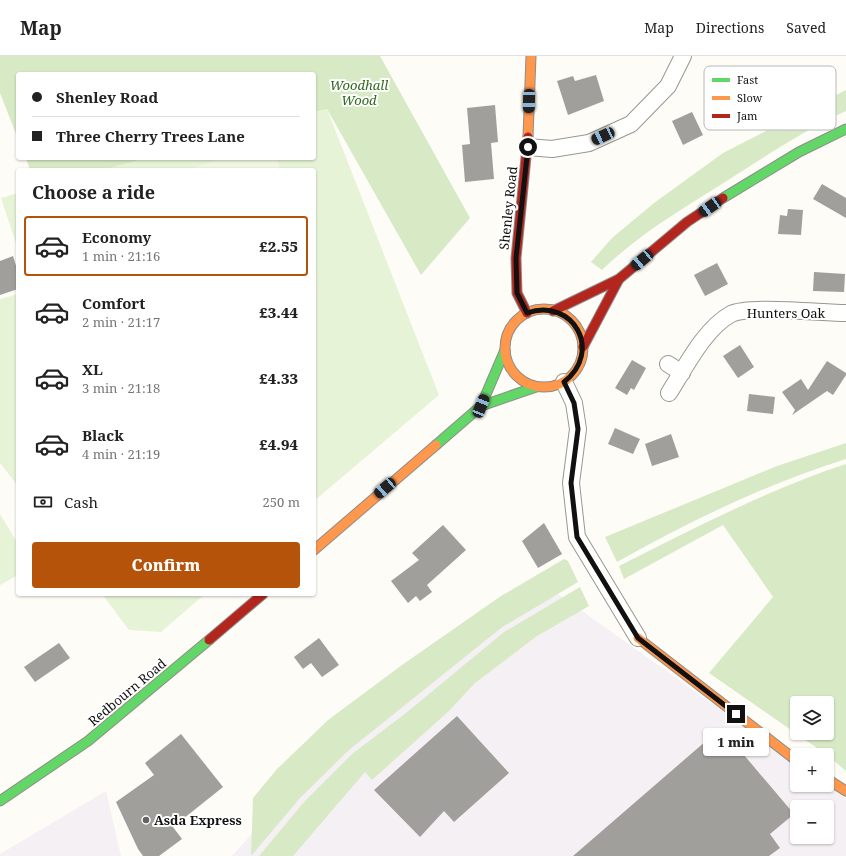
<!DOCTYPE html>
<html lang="en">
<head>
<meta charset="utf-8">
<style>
	body { margin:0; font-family:"Noto Serif",serif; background:#f6f6f6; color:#222; height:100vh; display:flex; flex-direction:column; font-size:15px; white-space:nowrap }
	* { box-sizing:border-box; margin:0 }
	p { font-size:13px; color:#767676 }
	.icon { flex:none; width:22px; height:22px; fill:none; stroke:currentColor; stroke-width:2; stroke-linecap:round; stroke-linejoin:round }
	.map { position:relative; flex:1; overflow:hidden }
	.side { position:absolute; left:16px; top:112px; width:300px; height:428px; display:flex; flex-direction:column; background:#fff; border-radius:4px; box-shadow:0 1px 3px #0004 }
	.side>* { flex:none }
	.hud { position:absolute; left:16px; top:16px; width:300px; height:88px; border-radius:4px; box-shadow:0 1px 3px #0004; display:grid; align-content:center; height:88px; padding:0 16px; background:#fff }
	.controls { position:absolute; left:790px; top:640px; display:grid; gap:8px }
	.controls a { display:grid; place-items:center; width:44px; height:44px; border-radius:4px; background:#fff; box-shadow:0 1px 3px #0004; font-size:20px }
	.end { position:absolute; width:18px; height:18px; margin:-9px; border:5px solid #111; background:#fff; box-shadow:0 0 0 2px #fff }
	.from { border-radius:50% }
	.bubble { position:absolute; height:28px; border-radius:4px; background:#fff; box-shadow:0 1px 3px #0004; font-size:13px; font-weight:800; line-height:28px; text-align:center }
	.car { position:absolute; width:12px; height:24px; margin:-12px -6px; border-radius:5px; box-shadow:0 0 3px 1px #0007; background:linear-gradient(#222 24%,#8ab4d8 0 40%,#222 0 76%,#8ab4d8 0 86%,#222 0) }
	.hud b { display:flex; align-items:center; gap:14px; height:38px; font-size:15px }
	.hud b+b { border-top:1px solid #e0e0e0 }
	.hud i { width:10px; height:10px; background:#222 }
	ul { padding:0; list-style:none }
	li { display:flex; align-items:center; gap:12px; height:60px; margin:0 8px 6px; padding:0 8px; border:2px solid transparent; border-radius:4px }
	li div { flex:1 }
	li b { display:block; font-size:15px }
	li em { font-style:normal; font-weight:800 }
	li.current { border-color:#b45309 }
	li>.icon { width:36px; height:36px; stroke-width:1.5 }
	h2 { padding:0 16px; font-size:18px; line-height:48px }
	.pay { display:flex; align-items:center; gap:10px; height:44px; padding:0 16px; font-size:15px }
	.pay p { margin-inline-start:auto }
	.cta { display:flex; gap:8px; margin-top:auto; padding:8px 16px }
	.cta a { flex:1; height:46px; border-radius:4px; background:#b45309; color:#fff; font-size:16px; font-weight:800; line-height:46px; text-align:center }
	header { display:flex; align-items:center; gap:24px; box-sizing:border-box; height:56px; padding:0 20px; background:#fff; border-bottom:1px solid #e0e0e0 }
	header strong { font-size:19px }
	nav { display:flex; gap:22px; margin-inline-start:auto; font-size:14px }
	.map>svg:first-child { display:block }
	.industrial { fill:#f5f0f3; fill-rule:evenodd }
	.green { fill:#e7f3d7 }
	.forest { fill:#d8eac5; fill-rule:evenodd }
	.pitch { fill:#f0f6e1 }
	.building { fill:#a19f9c }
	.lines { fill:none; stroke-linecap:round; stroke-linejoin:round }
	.street-casing { stroke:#979795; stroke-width:18 }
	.fast-casing { stroke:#8e8d8b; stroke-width:11 }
	.slow-casing { stroke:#8e8d8b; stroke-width:11 }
	.jam-casing { stroke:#8e8d8b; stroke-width:11 }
	.street { stroke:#fffffe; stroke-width:16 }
	.fast { stroke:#63d668; stroke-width:9 }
	.slow { stroke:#ff974d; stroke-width:9 }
	.jam { stroke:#b3261e; stroke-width:9 }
	.route { stroke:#111; stroke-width:5 }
	.poi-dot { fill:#646362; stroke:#fff; stroke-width:1.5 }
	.labels { text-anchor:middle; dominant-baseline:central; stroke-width:4; stroke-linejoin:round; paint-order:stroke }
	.park-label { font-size:13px; font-style:italic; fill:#2f6b1f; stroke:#fff }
	.street-label { font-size:13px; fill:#111; stroke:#fff }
	.poi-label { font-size:13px; font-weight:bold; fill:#111; stroke:#fff; text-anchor:start }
	.key { fill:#fff; stroke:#b8b8b8; stroke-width:1 }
	.key-label { font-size:11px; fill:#111 }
</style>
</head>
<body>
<header>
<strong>Map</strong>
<nav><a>Map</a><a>Directions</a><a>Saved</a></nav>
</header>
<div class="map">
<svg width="846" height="800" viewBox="0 0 846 800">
	<rect width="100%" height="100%" fill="#fdfcf7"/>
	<g class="industrial">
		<path d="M537,523L797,708V729H826L846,743V800H232L272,755ZM797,751H827V781H797Z"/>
		<polygon points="106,735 121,800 0,800 0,798"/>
	</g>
	<g class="green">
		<polygon points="327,53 439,339 314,445 314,114 103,114 146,102 314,102 314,56"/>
		<polygon points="18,137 18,193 1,142"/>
		<polygon points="18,238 18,430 0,407 0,243"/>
		<polygon points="0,458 18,488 18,519 0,529"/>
		<polygon points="102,538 205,538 161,576 129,574"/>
	</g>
	<g class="forest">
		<polygon points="0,0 380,0 470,162 421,219 327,53 314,56 314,18 18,18 18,83 0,37"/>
		<path d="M846,34V55C806,73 763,102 725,126C682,153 638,179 602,214L591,206L612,182L654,147L723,97Z"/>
		<polygon points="26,102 146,102 103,114 30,114"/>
		<path d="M846,387V403C766,428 690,465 617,506L605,481L777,410Z"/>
		<path d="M846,408V715L827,699L709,617L773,541L723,469L624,523L619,510C693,473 767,434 846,408ZM797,647H827V677H797Z"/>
		<polygon points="564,503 568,505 578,526 501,572 349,694 300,742 251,800 253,742 277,713 300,691 328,664 402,609 501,540"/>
		<polygon points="580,531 589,550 537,580 475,627 449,655 372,724 365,716 293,800 259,800 304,746 352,698 406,657 504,576"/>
	</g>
	<polygon class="pitch" points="222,102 276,102 280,114 187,114"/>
	<g class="building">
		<polygon points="596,19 604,45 568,59 557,25 573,20 575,25"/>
		<polygon points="495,49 498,86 491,87 494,123 465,126 462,89 470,88 467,52"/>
		<polygon points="692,56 703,79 683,89 672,65"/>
		<polygon points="822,128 846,142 846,162 813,143"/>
		<polygon points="788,153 803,154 801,179 778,178 780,159 787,160"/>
		<polygon points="13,200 18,216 18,233 0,239 0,205"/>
		<polygon points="717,207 728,228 705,240 694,219"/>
		<polygon points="814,216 845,218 844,236 813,235"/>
		<polygon points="740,289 754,311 738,322 723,300"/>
		<polygon points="632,304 646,312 634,334 631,332 627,339 615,332"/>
		<polygon points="827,305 846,317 846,319 833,339 827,335 792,359 795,354 782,336 801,323 808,334"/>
		<polygon points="749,338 775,341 773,358 747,355"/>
		<polygon points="615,372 640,383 633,398 608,388"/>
		<polygon points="671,378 679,401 652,410 645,388"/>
		<polygon points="544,467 562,498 538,512 522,485"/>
		<polygon points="443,469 466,494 427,529 432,536 420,545 416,540 408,547 391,525 419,504 412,497"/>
		<polygon points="319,582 339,609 322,621 311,607 303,613 294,601"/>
		<polygon points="59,587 70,602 35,626 24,611"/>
		<polygon points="457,660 509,717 454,766 444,755 420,781 374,734"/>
		<polygon points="721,672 794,758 770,778 780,792 769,800 573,800"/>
		<polygon points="181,678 223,731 173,771 182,783 159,800 143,800 138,793 116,746 154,719 145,707"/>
	</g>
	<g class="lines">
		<g class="street-casing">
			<g id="street">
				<polyline points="528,91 552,93 589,87 631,68 668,30 683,0"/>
				<polyline points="668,308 682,317"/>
				<polyline points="564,326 574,347 578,373 571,427 577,481 638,582"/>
				<path d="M669,337C685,312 704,273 731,258C749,249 822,257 846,257"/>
			</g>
		</g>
		<g class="fast-casing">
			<g id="fast">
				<polyline points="723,142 799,96 846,73"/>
				<polyline points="481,350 505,294"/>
				<polyline points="436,389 481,350 536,331"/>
				<polyline points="0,745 88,685 209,584"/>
			</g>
		</g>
		<g class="slow-casing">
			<g id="slow">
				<polyline points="528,81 531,0"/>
				<circle cx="544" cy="292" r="39"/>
				<polyline points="314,494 436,389"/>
				<polyline points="638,582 797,705"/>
				<polyline points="827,723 846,735"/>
			</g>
		</g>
		<g class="jam-casing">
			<g id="jam">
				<polyline points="553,255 619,223 687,166 723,142"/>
				<polyline points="527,257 517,237 516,202 528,81"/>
				<polyline points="583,291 619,223"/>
				<polyline points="209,584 263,538"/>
			</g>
		</g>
		<use href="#street" class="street"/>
		<use href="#fast" class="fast"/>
		<use href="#slow" class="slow"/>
		<use href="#jam" class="jam"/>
	</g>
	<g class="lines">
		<path class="route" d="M528,91L516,202L517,237L527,257C574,241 603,296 564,326L574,347L578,373L571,427L577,481L638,582L736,658"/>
	</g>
	<circle class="poi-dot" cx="146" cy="764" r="4"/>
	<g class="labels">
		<g class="park-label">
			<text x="359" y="29">Woodhall<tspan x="359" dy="15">Wood</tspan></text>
		</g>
		<g class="street-label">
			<text transform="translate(508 152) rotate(-84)">Shenley Road</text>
			<text x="786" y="257">Hunters Oak</text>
			<text transform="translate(127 636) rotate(-40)">Redbourn Road</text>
		</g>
		<g class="poi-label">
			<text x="154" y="764">Asda Express</text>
		</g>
	</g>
	<rect x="704" y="10" width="132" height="64" rx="6" class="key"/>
	<rect x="712" y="22" width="18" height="4" fill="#63d668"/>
	<rect x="712" y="40" width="18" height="4" fill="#ff974d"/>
	<rect x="712" y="58" width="18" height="4" fill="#b3261e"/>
	<g class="key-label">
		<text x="737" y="28">Fast</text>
		<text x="737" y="46">Slow</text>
		<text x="737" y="64">Jam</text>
	</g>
</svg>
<div class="controls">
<a><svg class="icon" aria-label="layers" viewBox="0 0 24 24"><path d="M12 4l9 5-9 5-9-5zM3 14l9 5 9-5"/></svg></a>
<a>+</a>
<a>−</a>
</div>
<i class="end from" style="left:528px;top:91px"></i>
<i class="end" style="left:736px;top:658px"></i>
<div class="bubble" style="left:703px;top:672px;width:66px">1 min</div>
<i class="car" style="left:529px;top:45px;rotate:181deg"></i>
<i class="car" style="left:603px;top:80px;rotate:245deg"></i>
<i class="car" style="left:710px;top:151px;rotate:235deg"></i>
<i class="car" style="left:642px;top:204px;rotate:230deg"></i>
<i class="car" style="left:481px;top:350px;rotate:22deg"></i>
<i class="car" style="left:385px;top:432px;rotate:229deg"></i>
<div class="hud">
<b><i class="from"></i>Shenley Road</b>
<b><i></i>Three Cherry Trees Lane</b>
</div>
<section class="side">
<h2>Choose a ride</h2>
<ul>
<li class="current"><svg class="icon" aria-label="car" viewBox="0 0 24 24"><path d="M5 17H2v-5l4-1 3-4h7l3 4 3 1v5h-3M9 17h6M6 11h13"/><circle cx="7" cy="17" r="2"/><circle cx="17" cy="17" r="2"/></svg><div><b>Economy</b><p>1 min · 21:16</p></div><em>£2.55</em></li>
<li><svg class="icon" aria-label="car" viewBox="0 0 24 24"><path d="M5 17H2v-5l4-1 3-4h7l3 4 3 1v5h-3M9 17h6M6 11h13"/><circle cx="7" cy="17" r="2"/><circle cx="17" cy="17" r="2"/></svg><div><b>Comfort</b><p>2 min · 21:17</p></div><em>£3.44</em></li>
<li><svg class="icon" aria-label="car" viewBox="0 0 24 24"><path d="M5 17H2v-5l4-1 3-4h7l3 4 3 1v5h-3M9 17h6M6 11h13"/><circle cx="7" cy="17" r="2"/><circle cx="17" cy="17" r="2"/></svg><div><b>XL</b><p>3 min · 21:18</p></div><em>£4.33</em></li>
<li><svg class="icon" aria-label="car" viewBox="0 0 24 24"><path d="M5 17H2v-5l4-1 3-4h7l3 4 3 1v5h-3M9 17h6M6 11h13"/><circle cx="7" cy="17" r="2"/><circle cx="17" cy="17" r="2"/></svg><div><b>Black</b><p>4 min · 21:19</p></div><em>£4.94</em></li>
</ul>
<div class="pay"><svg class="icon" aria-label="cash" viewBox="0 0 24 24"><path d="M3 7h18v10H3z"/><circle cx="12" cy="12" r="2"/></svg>Cash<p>250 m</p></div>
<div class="cta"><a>Confirm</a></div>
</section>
</div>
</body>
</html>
